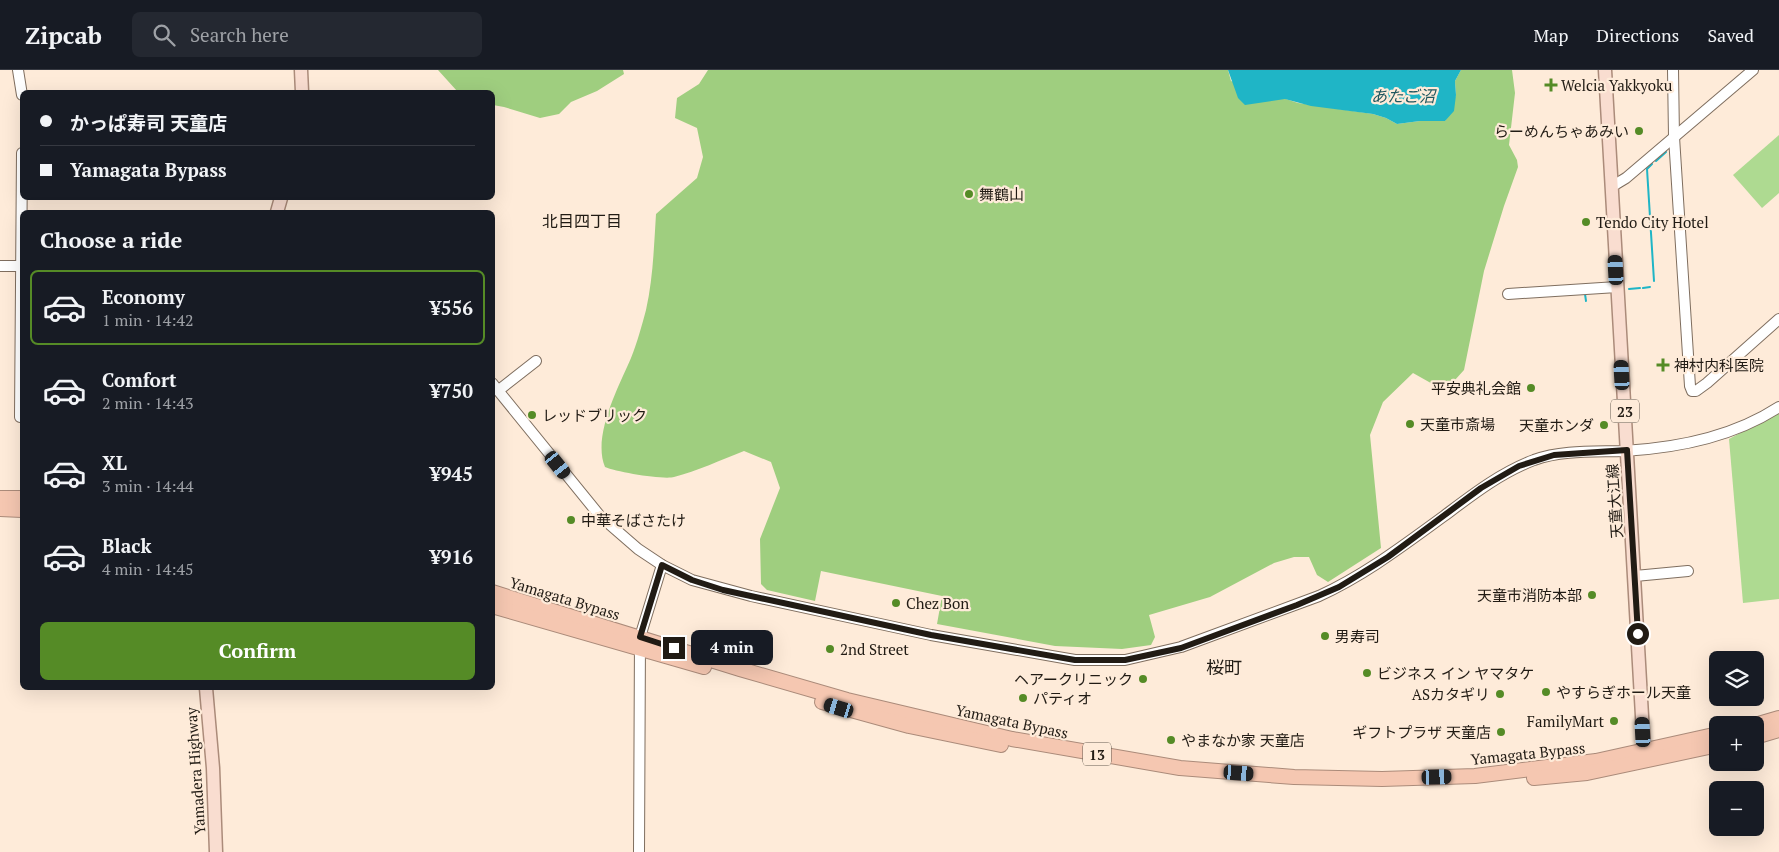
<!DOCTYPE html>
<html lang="en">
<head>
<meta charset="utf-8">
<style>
	body { margin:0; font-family:"PT Serif","Noto Sans JP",serif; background:#242831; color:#f1f3f6; height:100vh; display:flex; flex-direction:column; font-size:19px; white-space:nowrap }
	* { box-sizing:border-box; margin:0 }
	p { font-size:16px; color:#9ea1a6 }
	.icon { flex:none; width:28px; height:28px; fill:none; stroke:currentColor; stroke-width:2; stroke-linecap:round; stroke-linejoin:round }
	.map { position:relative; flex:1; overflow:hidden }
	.drawer { position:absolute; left:20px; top:140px; width:475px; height:480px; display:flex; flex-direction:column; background:#171b24; border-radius:8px; box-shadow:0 5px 20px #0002 }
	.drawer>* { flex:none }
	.banner { position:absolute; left:20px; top:20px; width:475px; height:110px; border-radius:8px; box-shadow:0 5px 20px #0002; display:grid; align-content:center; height:110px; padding:0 20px; background:#171b24 }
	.controls { position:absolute; left:1709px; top:581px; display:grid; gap:10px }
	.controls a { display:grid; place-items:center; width:55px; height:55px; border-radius:8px; background:#171b24; box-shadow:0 5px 20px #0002; font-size:25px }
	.end { position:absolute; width:22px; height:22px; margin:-11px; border:6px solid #211b14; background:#fff; box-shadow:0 0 0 2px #fff }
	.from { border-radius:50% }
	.bubble { position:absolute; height:35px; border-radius:8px; background:#171b24; box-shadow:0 5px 20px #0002; font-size:16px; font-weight:600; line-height:35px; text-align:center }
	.car { position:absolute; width:15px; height:30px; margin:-15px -8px; border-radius:6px; box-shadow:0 0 4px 1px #0007; background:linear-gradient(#222 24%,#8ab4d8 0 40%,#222 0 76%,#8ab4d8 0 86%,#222 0) }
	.banner b { display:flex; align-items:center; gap:18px; height:48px; font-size:19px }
	.banner b+b { border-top:1px solid #363941 }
	.banner i { width:12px; height:12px; background:#f1f3f6 }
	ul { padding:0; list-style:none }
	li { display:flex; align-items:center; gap:15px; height:75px; margin:0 10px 8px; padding:0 10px; border:2px solid transparent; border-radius:8px }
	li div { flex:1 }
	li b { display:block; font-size:19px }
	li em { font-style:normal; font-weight:600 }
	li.active { border-color:#558b26 }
	li>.icon { width:45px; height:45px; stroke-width:1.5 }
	h2 { padding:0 20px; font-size:22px; line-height:60px }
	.primary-button { display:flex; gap:10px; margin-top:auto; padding:10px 20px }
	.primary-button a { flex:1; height:58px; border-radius:8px; background:#558b26; color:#fff; font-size:20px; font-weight:600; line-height:58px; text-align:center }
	header { display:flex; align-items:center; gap:30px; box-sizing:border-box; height:70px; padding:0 25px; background:#171b24; border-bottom:1px solid #363941 }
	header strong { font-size:24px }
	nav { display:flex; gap:28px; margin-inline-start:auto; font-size:18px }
	.search { width:350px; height:45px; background:#242831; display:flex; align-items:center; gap:12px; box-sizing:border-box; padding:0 18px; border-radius:8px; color:#9ea1a6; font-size:19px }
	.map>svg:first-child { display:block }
	.green { fill:#aeda91 }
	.forest { fill:#9fce7f }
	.water { fill:#1fb5c6 }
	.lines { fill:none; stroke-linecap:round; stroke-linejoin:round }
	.stream { stroke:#1fb5c6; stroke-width:2 }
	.minor-casing { stroke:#7f6e5f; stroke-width:12 }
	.major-casing { stroke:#ab8b7a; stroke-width:15 }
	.highway-casing { stroke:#ab8b7a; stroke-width:16 }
	.minor { stroke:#fff; stroke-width:10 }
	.major { stroke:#f9ddd0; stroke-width:12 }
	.highway { stroke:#f5c7b1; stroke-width:14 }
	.route { stroke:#211b14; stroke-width:6 }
	.poi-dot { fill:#558b26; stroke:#feebd9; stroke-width:2 }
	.labels { text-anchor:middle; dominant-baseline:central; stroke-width:4.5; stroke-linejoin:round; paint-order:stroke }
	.shield { fill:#feebd9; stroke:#63594f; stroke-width:1 }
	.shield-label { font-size:14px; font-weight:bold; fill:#211b14 }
	.poi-label { font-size:15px; fill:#211b14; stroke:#feebd9; text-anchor:start }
	.street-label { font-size:15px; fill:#211b14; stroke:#feebd9 }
	.water-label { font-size:16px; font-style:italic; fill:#20575f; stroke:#feebd9 }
	.neighbourhood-label { font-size:16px; fill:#211b14; stroke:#feebd9 }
	.quarter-label { font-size:18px; fill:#211b14; stroke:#feebd9 }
</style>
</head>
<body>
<header>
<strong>Zipcab</strong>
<div class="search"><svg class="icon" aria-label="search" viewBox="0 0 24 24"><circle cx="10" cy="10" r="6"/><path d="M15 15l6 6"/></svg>Search here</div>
<nav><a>Map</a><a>Directions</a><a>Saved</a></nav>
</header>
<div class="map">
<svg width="1779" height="782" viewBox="0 0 1779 782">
	<rect width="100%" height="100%" fill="#feebd9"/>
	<g class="green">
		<polygon points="1779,65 1779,123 1762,138 1733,105"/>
		<polygon points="1779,342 1779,529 1743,533 1729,369"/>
	</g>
	<g class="forest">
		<polygon points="438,0 623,0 624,4 597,21 571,32 559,44 540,48 504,37 493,35 492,22 461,22 457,21"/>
		<path d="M708,0H1228L1231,11L1298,33L1373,44L1386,48L1397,54L1420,51H1445L1456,25L1455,11L1461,0H1512L1515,23L1509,75L1517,90L1518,97L1504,136L1484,201L1464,300L1445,321L1413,303L1383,332L1370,365L1381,478L1328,512L1317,505L1309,487H1294L1274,493L1210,527L1149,545L1155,567L1151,575L1122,579L1055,576L937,554L942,526L821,501L815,531L767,520L761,514L760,469L780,418L771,392L744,381C721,390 697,401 674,407C664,410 616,402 605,397C592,366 619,316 631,288C637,273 642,255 646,240C653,209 654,176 656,144L697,108L703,87L697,58L675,48L677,28L699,14Z"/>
	</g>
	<polygon class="water" points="1228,0 1461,0 1455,11 1456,25 1454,41 1445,51 1420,51 1397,54 1386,48 1373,44 1311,36 1285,29 1245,35 1238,28"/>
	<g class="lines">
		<g class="stream">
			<polyline points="1656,91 1666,82"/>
			<polyline points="1652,94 1647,99 1654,211"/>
			<polyline points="1643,218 1650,217"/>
			<polyline points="1629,219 1640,218"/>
			<polyline points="1585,224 1586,231"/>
		</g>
		<g class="minor-casing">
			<g id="minor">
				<polyline points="18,0 22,25"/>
				<polyline points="1673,0 1674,67 1690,316 1692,321 1696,321 1707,313 1779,249"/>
				<polyline points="1611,117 1626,108 1753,0"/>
				<polyline points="0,196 22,196"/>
				<polyline points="1508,224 1617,217"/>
				<path d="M492,313L600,446L638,479L662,495L692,510L751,526L931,565L1075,590H1125L1181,577L1319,526C1365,505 1404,475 1444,446C1472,425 1500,403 1534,390C1562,380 1594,382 1624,381C1678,378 1733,367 1779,337"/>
				<polyline points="499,320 536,291"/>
				<polyline points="20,347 22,83"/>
				<polyline points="1635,506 1688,501"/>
				<polyline points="639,782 640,567 662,495"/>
			</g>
		</g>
		<g class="major-casing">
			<g id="major">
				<polyline points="301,0 302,22"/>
				<polyline points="1605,0 1644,681"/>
				<polyline points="277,142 281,128"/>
				<polyline points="206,618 213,698 216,782"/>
			</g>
		</g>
		<g class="highway-casing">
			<g id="highway">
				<polyline points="0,428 22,428"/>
				<polyline points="0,439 22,440"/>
				<polyline points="492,522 740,599 847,630 1012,669 1180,698 1294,707 1382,709 1475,706 1596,691 1718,664"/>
				<polyline points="492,536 704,597"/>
				<polyline points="822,632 909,656 1001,675"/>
				<polyline points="1755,655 1779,648"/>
				<polyline points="1755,667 1779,660"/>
				<polyline points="1534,708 1587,703 1718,675"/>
			</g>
		</g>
		<use href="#minor" class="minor"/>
		<use href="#major" class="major"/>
		<use href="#highway" class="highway"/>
	</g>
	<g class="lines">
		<polyline class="route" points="674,578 640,567 662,495 692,510 723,520 931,565 1075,590 1125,590 1181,578 1297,535 1339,517 1388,487 1481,418 1519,396 1554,385 1627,380 1638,564"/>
	</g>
	<g class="poi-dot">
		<path d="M1548.5 7.5h5v5h5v5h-5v5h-5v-5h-5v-5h5z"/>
		<circle cx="1639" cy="61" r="5"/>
		<circle cx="969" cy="124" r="5"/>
		<circle cx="1586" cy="152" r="5"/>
		<path d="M1660.5 287.5h5v5h5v5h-5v5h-5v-5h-5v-5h5z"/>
		<circle cx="1531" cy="318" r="5"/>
		<circle cx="532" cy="345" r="5"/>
		<circle cx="1410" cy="354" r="5"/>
		<circle cx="1604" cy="355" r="5"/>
		<circle cx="571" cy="450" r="5"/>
		<circle cx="1592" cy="525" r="5"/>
		<circle cx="896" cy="533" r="5"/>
		<circle cx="1325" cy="566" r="5"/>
		<circle cx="830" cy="579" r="5"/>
		<circle cx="1367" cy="603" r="5"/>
		<circle cx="1143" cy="609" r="5"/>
		<circle cx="1546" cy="622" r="5"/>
		<circle cx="1500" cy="624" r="5"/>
		<circle cx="1023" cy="628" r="5"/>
		<circle cx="1614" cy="651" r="5"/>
		<circle cx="1501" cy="662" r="5"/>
		<circle cx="1171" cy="670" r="5"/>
	</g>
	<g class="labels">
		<g class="shield">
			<rect x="1611" y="329.5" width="28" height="23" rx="4"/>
			<rect x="1083" y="672.5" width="28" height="23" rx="4"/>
		</g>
		<g class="shield-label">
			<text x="1625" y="341">23</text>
			<text x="1097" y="684">13</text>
		</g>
		<g class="poi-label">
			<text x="1561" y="15">Welcia Yakkyoku</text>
			<text x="1629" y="61" text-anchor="end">らーめんちゃあみい</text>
			<text x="979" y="124">舞鶴山</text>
			<text x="1596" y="152">Tendo City Hotel</text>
			<text x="1674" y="295">神村内科医院</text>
			<text x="1521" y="318" text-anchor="end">平安典礼会館</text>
			<text x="542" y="345">レッドブリック</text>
			<text x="1420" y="354">天童市斎場</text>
			<text x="1594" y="355" text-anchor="end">天童ホンダ</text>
			<text x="581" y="450">中華そばさたけ</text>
			<text x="1582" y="525" text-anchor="end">天童市消防本部</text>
			<text x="906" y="533">Chez Bon</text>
			<text x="1335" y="566">男寿司</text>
			<text x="840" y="579">2nd Street</text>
			<text x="1377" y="603">ビジネス イン ヤマタケ</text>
			<text x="1133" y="609" text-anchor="end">ヘアークリニック</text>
			<text x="1556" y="622">やすらぎホール天童</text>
			<text x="1490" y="624" text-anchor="end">ASカタギリ</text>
			<text x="1033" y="628">パティオ</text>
			<text x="1604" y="651" text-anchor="end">FamilyMart</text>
			<text x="1491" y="662" text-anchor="end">ギフトプラザ 天童店</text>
			<text x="1181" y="670">やまなか家 天童店</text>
		</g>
		<g class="street-label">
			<text transform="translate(1614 431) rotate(-94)">天童大江線</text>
			<text transform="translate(565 528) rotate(17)">Yamagata Bypass</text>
			<text transform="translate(1012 651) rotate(12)">Yamagata Bypass</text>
			<text transform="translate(1528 683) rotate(-6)">Yamagata Bypass</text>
			<text transform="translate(195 701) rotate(-94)">Yamadera Highway</text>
		</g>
		<g class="water-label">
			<text x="1403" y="26">あたご沼</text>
		</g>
		<g class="neighbourhood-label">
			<text x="582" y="151">北目四丁目</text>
		</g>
		<g class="quarter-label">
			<text x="1224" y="597">桜町</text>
		</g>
	</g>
</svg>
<div class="controls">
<a><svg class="icon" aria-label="layers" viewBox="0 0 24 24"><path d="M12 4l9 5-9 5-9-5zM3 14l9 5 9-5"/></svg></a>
<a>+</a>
<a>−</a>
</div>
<i class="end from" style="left:1638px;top:564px"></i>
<i class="end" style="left:674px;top:578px"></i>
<div class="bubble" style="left:691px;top:560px;width:82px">4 min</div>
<i class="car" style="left:1616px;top:200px;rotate:357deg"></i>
<i class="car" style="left:1622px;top:305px;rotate:357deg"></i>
<i class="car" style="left:558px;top:395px;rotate:141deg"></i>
<i class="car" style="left:839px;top:638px;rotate:287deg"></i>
<i class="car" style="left:1643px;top:662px;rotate:357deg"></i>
<i class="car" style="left:1239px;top:703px;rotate:94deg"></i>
<i class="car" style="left:1437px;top:707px;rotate:88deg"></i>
<div class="banner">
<b><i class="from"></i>かっぱ寿司 天童店</b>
<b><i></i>Yamagata Bypass</b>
</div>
<section class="drawer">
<h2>Choose a ride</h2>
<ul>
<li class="active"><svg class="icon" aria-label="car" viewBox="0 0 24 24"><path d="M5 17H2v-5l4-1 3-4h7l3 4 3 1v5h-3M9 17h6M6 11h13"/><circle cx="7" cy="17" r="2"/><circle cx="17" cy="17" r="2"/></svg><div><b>Economy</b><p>1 min · 14:42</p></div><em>¥556</em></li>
<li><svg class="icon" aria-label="car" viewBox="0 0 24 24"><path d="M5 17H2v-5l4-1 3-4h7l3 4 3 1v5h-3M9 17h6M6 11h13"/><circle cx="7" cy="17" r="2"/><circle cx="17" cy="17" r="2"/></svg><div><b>Comfort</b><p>2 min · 14:43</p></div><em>¥750</em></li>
<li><svg class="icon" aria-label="car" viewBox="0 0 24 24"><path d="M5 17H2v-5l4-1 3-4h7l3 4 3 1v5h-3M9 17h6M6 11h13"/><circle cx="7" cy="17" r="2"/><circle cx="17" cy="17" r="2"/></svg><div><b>XL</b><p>3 min · 14:44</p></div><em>¥945</em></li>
<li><svg class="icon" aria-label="car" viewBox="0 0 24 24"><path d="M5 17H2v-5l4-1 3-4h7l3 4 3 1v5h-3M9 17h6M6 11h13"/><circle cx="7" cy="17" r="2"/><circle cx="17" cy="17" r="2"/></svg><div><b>Black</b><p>4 min · 14:45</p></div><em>¥916</em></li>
</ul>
<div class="primary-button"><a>Confirm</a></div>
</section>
</div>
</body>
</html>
